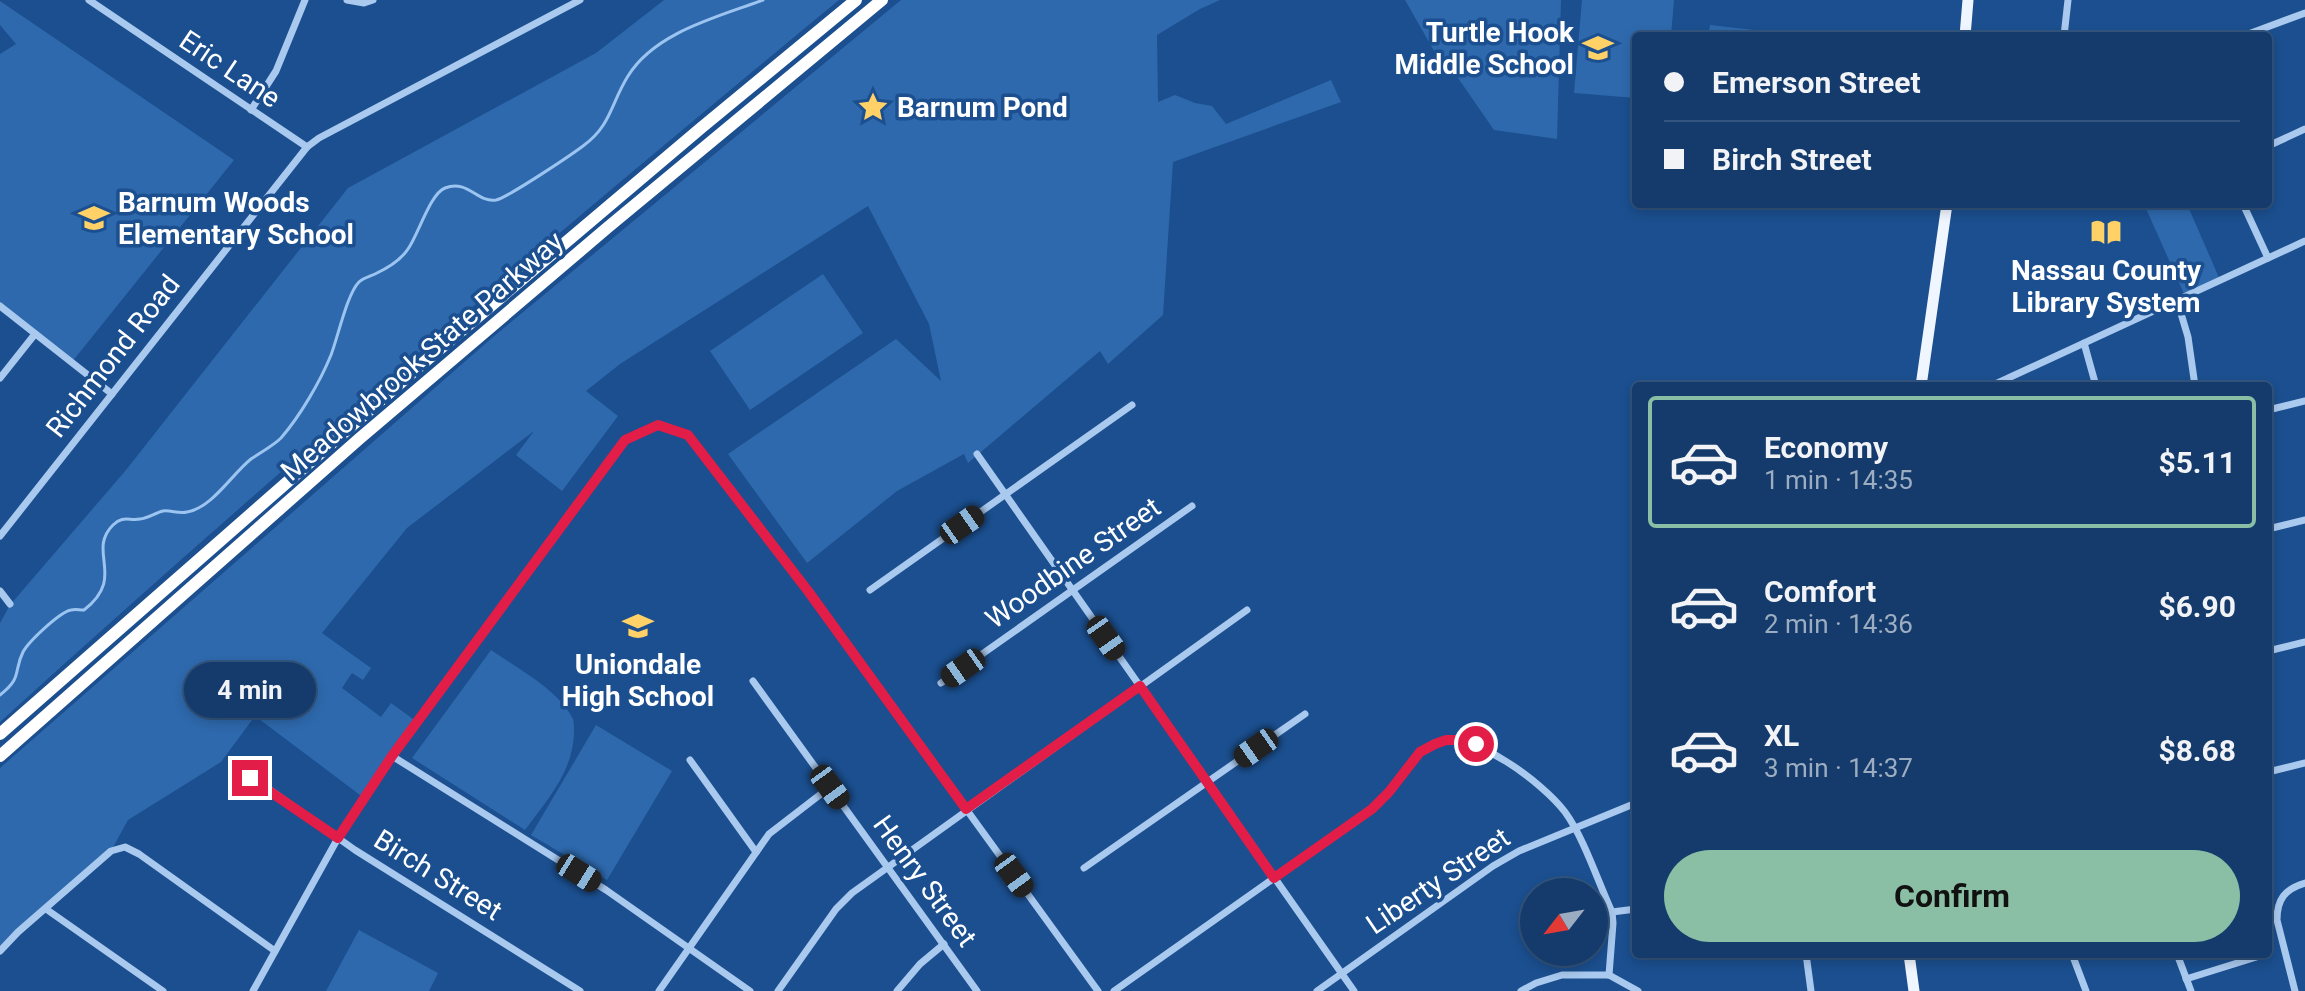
<!DOCTYPE html>
<html lang="en">
<head>
<meta charset="utf-8">
<style>
	body { margin:0; font-family:Roboto,sans-serif; background:#1d4271; color:#f1f3f6; height:100vh; display:flex; flex-direction:column; font-size:30px; white-space:nowrap }
	* { box-sizing:border-box; margin:0 }
	p { font-size:26px; color:#9dadc1 }
	.icon { flex:none; width:44px; height:44px; fill:none; stroke:currentColor; stroke-width:2; stroke-linecap:round; stroke-linejoin:round }
	.map { position:relative; flex:1; overflow:hidden }
	.sheet { position:absolute; left:1632px; top:382px; width:640px; height:576px; display:flex; flex-direction:column; background:#143b6b; border-radius:8px; box-shadow:0 4px 12px #0003,0 0 0 2px #33557e }
	.sheet>* { flex:none }
	.hud { position:absolute; left:1632px; top:32px; width:640px; height:176px; border-radius:8px; box-shadow:0 4px 12px #0003,0 0 0 2px #33557e; display:grid; align-content:center; height:176px; padding:0 32px; background:#143b6b }
	.needle { width:52px; rotate:239deg }
	.controls { position:absolute; left:1520px; top:878px; display:grid; gap:16px }
	.controls a { display:grid; place-items:center; width:88px; height:88px; border-radius:50%; background:#143b6b; box-shadow:0 4px 12px #0003,0 0 0 2px #33557e; font-size:40px }
	.end { position:absolute; width:36px; height:36px; margin:-18px; border:10px solid #e11d48; background:#fff; box-shadow:0 0 0 4px #fff }
	.from { border-radius:50% }
	.bubble { position:absolute; height:56px; border-radius:28px; background:#143b6b; box-shadow:0 4px 12px #0003,0 0 0 2px #33557e; font-size:26px; font-weight:700; line-height:56px; text-align:center }
	.car { position:absolute; width:24px; height:48px; margin:-24px -12px; border-radius:10px; box-shadow:0 0 6px 2px #0007; background:linear-gradient(#222 24%,#8ab4d8 0 40%,#222 0 76%,#8ab4d8 0 86%,#222 0) }
	.hud b { display:flex; align-items:center; gap:28px; height:76px; font-size:30px }
	.hud b+b { border-top:2px solid #33557e }
	.hud i { width:20px; height:20px; background:#f1f3f6 }
	ul { padding:14px 0 0; list-style:none }
	li { display:flex; align-items:center; gap:24px; height:132px; margin:0 16px 12px; padding:0 16px; border:4px solid transparent; border-radius:8px }
	li div { flex:1 }
	li b { display:block; font-size:30px }
	li em { font-style:normal; font-weight:700 }
	li.current { border-color:#8abfa5 }
	li>.icon { width:72px; height:72px; stroke-width:1.5 }
	.primary-button { display:flex; gap:16px; margin-top:auto; padding:16px 32px }
	.primary-button a { flex:1; height:92px; border-radius:48px; background:#8abfa5; color:#111; font-size:32px; font-weight:700; line-height:92px; text-align:center }
	.map>svg:first-child { display:block }
	.green { fill:#2e69ad }
	.lines { fill:none; stroke-linecap:round; stroke-linejoin:round }
	.stream { stroke:#9cc4f0; stroke-width:3 }
	.minor { stroke:#a9c9ee; stroke-width:7 }
	.primary { stroke:#f0f6ff; stroke-width:11 }
	.motorway { stroke:#fff; stroke-width:12 }
	.route { stroke:#e11d48; stroke-width:10 }
	.labels { text-anchor:middle; dominant-baseline:central; stroke-width:7; stroke-linejoin:round; paint-order:stroke }
	.poi-label { font-size:28px; font-weight:bold; fill:#fff; stroke:#1b4f8f; text-anchor:start }
	.street-label { font-size:28px; fill:#fff; stroke:#1b4f8f }
</style>
</head>
<body>
<div class="map">
<svg width="2305" height="991" viewBox="0 0 2305 991">
	<rect width="100%" height="100%" fill="#1b4f8f"/>
	<g class="green">
		<path d="M664,0H839C554,235 273,474 0,722V623L10,605L126,470L348,188L596,53Z"/>
		<polygon points="901,0 1220,0 1200,9 1157,35 1158,102 1175,95 1195,103 1212,106 1226,124 1331,80 1341,102 1173,162 1163,315 1108,364 1100,351 968,463 964,454 897,491 807,563 728,454 896,339 941,381 929,324 868,206 620,364 586,391 618,416 562,491 516,455 534,431 407,528 322,633 371,668 363,680 352,673 342,688 381,717 391,703 417,722 364,798 255,716 221,762 128,820 111,851 0,951 0,768 493,337"/>
		<polygon points="1405,0 1561,0 1557,139 1494,130 1451,68 1438,58"/>
		<polygon points="1582,0 1674,0 1671,36 1636,36 1636,98 1574,93"/>
		<polygon points="0,1 234,160 72,362 0,306 0,54 16,44 0,25"/>
		<polygon points="1710,25 1772,32 1772,36 1708,36"/>
		<polygon points="2144,204 2187,204 2220,280 2185,296"/>
		<polygon points="823,274 863,333 750,410 710,351"/>
		<path d="M491,650C517,668 559,690 573,719C574,722 574,727 574,731C574,771 547,800 525,830L412,758Z"/>
		<polygon points="596,725 672,771 607,880 531,835"/>
		<polygon points="359,930 438,973 429,991 326,991"/>
	</g>
	<g class="lines">
		<path class="stream" d="M0,695C23,677 13,672 23,652C29,641 60,612 71,610C75,609 79,610 84,610C127,577 86,552 113,525C123,515 129,521 140,519C148,518 155,513 163,511C171,510 179,514 187,512C212,508 232,474 251,459C261,452 273,446 281,438C300,416 320,382 331,355C338,337 347,294 359,282C363,278 371,276 375,274C388,268 400,261 408,249C419,233 430,194 445,188C468,179 477,203 496,200C507,198 571,155 583,146C611,126 611,103 628,76C655,32 718,17 763,0"/>
		<g class="minor">
			<polyline points="89,0 307,147"/>
			<polyline points="347,0 364,3 373,0"/>
			<polyline points="2064,36 2068,0"/>
			<polyline points="2243,36 2305,13"/>
			<polyline points="251,110 276,71 305,0"/>
			<polyline points="2268,146 2305,129"/>
			<polyline points="2243,204 2268,258"/>
			<polyline points="2177,300 2188,337 2195,386"/>
			<polyline points="0,306 112,394"/>
			<polyline points="2084,343 2096,386"/>
			<polyline points="0,378 35,334"/>
			<polyline points="1991,386 2305,241"/>
			<polyline points="2268,410 2305,401"/>
			<polyline points="977,454 1354,991"/>
			<polyline points="2268,529 2305,520"/>
			<polyline points="0,536 307,147 319,138 580,0"/>
			<polyline points="870,590 1132,405"/>
			<polyline points="0,591 10,604"/>
			<polyline points="2268,651 2305,642"/>
			<polyline points="753,681 977,991"/>
			<polyline points="941,683 1192,506"/>
			<polyline points="392,756 606,890 750,991"/>
			<polyline points="690,760 756,852"/>
			<polyline points="2268,772 2305,763"/>
			<polyline points="232,776 250,778 259,782 355,850 580,991"/>
			<polyline points="1084,868 1305,714"/>
			<polyline points="46,909 163,991"/>
			<polyline points="1612,912 1636,909"/>
			<polyline points="0,951 18,932 111,851 125,847 139,854 275,951"/>
			<polyline points="1806,954 1811,991"/>
			<polyline points="2072,954 2086,991"/>
			<polyline points="2177,954 2191,991"/>
			<polyline points="2186,979 2266,954"/>
			<polyline points="253,991 338,838 364,798 392,756 625,440 658,425 688,435 808,591 1098,991"/>
			<polyline points="659,991 769,834 830,787"/>
			<polyline points="778,991 836,909 852,893 1247,610"/>
			<polyline points="897,991 920,964 944,944"/>
			<path d="M1114,991L1372,809C1378,804 1384,798 1390,792C1404,775 1413,753 1435,743C1472,728 1544,784 1565,812C1584,838 1598,882 1612,912L1613,923L1609,975"/>
			<polyline points="1317,991 1493,866 1519,851 1636,803"/>
			<polyline points="1521,991 1536,983 1562,975 1609,975 1638,991"/>
			<path d="M2295,991L2277,920C2277,899 2285,889 2305,883"/>
		</g>
		<g class="primary">
			<polyline points="1965,36 1968,0"/>
			<polyline points="1921,386 1947,204"/>
			<polyline points="1909,954 1914,991"/>
		</g>
		<g class="motorway">
			<polyline points="0,734 422,364 701,128 856,0"/>
			<polyline points="0,756 359,439 607,228 882,0"/>
		</g>
	</g>
	<g class="lines">
		<polyline class="route" points="250,778 338,838 392,756 625,440 658,425 688,435 808,591 966,809 1140,686 1274,878 1372,809 1389,792 1420,752 1435,744 1446,740 1457,740 1476,744"/>
	</g>
	<defs>
		<g id="school-bare" transform="scale(2.4)"><path d="M0-5L7-2L0 1L-7-2ZM-4 1L0 2.5L4 1V4Q0 6-4 4Z" fill="#ffd166" stroke="#1b4f8f" stroke-width="2.5" paint-order="stroke"/></g>
		<g id="sight-bare" transform="scale(2.4)"><path d="M0-6L1.8-2.2L6-1.7L2.9 1.2L3.7 5.4L0 3.3L-3.7 5.4L-2.9 1.2L-6-1.7L-1.8-2.2Z" fill="#ffd166" stroke="#1b4f8f" stroke-width="2.5" paint-order="stroke"/></g>
		<g id="library-bare" transform="scale(2.4)"><path d="M-6-4Q-3-5.5-.7-3.5V5Q-3 3-6 4ZM6-4Q3-5.5 .7-3.5V5Q3 3 6 4Z" fill="#ffd166" stroke="#1b4f8f" stroke-width="2.5" paint-order="stroke"/></g>
	</defs>
	<g fill-rule="evenodd">
		<use href="#school-bare" x="1598" y="48"/>
		<use href="#sight-bare" x="873" y="107"/>
		<use href="#school-bare" x="94" y="218"/>
		<use href="#library-bare" x="2106" y="232"/>
		<use href="#school-bare" x="638" y="626"/>
	</g>
	<g class="labels">
		<g class="poi-label">
			<text x="1574" y="32" text-anchor="end">Turtle Hook<tspan x="1574" dy="32">Middle School</tspan></text>
			<text x="897" y="107">Barnum Pond</text>
			<text x="118" y="202">Barnum Woods<tspan x="118" dy="32">Elementary School</tspan></text>
			<text x="2106" y="270" text-anchor="middle">Nassau County<tspan x="2106" dy="32">Library System</tspan></text>
			<text x="638" y="664" text-anchor="middle">Uniondale<tspan x="638" dy="32">High School</tspan></text>
		</g>
		<g class="street-label">
			<text transform="translate(230 69) rotate(34)">Eric Lane</text>
			<text transform="translate(113 356) rotate(-52)">Richmond Road</text>
			<text transform="translate(422 356) rotate(-41)">Meadowbrook State Parkway</text>
			<text transform="translate(1073 563) rotate(-35)">Woodbine Street</text>
			<text transform="translate(438 875) rotate(32)">Birch Street</text>
			<text transform="translate(925 881) rotate(54)">Henry Street</text>
			<text transform="translate(1438 881) rotate(-34)">Liberty Street</text>
		</g>
	</g>
</svg>
<div class="controls">
<a><svg class="needle" viewBox="-14 -14 28 28"><path d="M0-13l5 13h-10z" fill="#e53935"/><path d="M0 13l5-13h-10z" fill="#9dadc1"/></svg></a>
</div>
<i class="end from" style="left:1476px;top:744px"></i>
<i class="end" style="left:250px;top:778px"></i>
<div class="bubble" style="left:184px;top:662px;width:132px">4 min</div>
<i class="car" style="left:962px;top:525px;rotate:55deg"></i>
<i class="car" style="left:1106px;top:638px;rotate:145deg"></i>
<i class="car" style="left:963px;top:668px;rotate:235deg"></i>
<i class="car" style="left:1256px;top:748px;rotate:235deg"></i>
<i class="car" style="left:830px;top:787px;rotate:144deg"></i>
<i class="car" style="left:579px;top:873px;rotate:122deg"></i>
<i class="car" style="left:1014px;top:875px;rotate:144deg"></i>
<div class="hud">
<b><i class="from"></i>Emerson Street</b>
<b><i></i>Birch Street</b>
</div>
<section class="sheet">
<ul>
<li class="current"><svg class="icon" aria-label="car" viewBox="0 0 24 24"><path d="M5 17H2v-5l4-1 3-4h7l3 4 3 1v5h-3M9 17h6M6 11h13"/><circle cx="7" cy="17" r="2"/><circle cx="17" cy="17" r="2"/></svg><div><b>Economy</b><p>1 min · 14:35</p></div><em>$5.11</em></li>
<li><svg class="icon" aria-label="car" viewBox="0 0 24 24"><path d="M5 17H2v-5l4-1 3-4h7l3 4 3 1v5h-3M9 17h6M6 11h13"/><circle cx="7" cy="17" r="2"/><circle cx="17" cy="17" r="2"/></svg><div><b>Comfort</b><p>2 min · 14:36</p></div><em>$6.90</em></li>
<li><svg class="icon" aria-label="car" viewBox="0 0 24 24"><path d="M5 17H2v-5l4-1 3-4h7l3 4 3 1v5h-3M9 17h6M6 11h13"/><circle cx="7" cy="17" r="2"/><circle cx="17" cy="17" r="2"/></svg><div><b>XL</b><p>3 min · 14:37</p></div><em>$8.68</em></li>
</ul>
<div class="primary-button"><a>Confirm</a></div>
</section>
</div>
</body>
</html>
